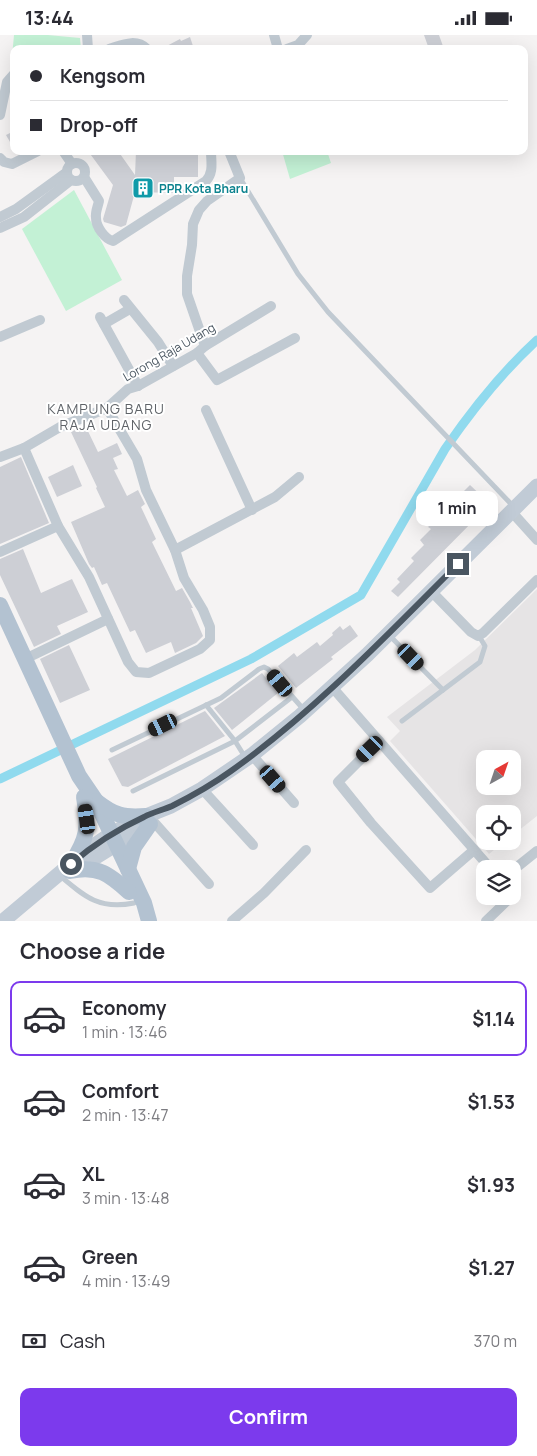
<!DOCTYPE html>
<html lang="en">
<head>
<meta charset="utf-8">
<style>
	body { margin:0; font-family:Manrope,sans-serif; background:#f7f7f7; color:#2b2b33; height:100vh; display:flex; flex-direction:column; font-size:19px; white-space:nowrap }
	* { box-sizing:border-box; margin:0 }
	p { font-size:16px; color:#7c7c81 }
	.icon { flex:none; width:28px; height:28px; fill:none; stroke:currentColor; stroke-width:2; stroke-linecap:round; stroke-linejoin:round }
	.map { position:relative; height:886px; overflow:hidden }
	.side { display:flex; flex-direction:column; background:#fff; flex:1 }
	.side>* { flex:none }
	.hud { position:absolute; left:10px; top:10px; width:518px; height:110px; border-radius:10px; box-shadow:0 5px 20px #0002; display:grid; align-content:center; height:110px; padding:0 20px; background:#fff }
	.needle { width:32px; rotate:40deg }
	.controls { position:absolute; left:476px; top:715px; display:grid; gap:10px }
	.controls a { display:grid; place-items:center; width:45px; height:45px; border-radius:10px; background:#fff; box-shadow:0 5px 20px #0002; font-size:25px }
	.end { position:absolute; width:22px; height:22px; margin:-11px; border:6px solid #4a5661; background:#fff; box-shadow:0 0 0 2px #fff }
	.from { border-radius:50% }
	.bubble { position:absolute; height:35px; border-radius:10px; background:#fff; box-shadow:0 5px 20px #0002; font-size:16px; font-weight:700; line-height:35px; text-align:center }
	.car { position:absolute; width:15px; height:30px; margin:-15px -8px; border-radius:6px; box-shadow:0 0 4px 1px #0007; background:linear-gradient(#222 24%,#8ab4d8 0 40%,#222 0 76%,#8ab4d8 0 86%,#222 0) }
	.hud b { display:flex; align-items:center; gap:18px; height:48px; font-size:19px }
	.hud b+b { border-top:1px solid #e1e1e2 }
	.hud i { width:12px; height:12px; background:#2b2b33 }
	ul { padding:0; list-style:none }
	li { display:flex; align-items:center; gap:15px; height:75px; margin:0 10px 8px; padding:0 10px; border:2px solid transparent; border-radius:10px }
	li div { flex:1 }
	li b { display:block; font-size:19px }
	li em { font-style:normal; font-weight:700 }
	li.selected { border-color:#7c3aed }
	li>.icon { width:45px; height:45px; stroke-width:1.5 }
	h2 { padding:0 20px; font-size:22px; line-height:60px }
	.pay { display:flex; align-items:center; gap:12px; height:55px; padding:0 20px; font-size:19px }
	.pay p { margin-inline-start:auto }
	.button { display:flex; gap:10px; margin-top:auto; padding:10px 20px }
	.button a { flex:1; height:58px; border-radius:10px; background:#7c3aed; color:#fff; font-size:20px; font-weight:700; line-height:58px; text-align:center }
	.status { display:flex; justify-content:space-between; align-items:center; height:35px; padding:0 25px; background:#fff; direction:ltr }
	.status svg { height:14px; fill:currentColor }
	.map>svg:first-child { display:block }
	.education { fill:#e6e4e5; fill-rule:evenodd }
	.green { fill:#c3f1d5 }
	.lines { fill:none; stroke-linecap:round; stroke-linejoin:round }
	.canal { stroke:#90daee; stroke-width:9 }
	.building { fill:#cdcfd5 }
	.lane { stroke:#c1cad2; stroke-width:5 }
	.street { stroke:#c1cad2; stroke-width:10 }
	.secondary { stroke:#c1cbd6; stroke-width:15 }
	.primary { stroke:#b3c2d1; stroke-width:16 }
	.route { stroke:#4a5661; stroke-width:6 }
	.labels { text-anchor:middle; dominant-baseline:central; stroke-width:4; stroke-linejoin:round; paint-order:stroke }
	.culture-label { font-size:12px; font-weight:bold; fill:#0d838f; stroke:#fff; text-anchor:start }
	.street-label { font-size:12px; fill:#4a5661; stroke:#fff }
	.neighbourhood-label { font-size:14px; letter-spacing:1px; fill:#5f6368; stroke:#fff }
</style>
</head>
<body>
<div class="status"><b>13:44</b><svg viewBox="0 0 49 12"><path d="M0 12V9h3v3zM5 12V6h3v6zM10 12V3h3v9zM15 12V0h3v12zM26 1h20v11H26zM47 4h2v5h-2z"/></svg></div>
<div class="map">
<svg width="537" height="886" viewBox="0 0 537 886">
	<rect width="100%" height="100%" fill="#f5f3f3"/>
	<path class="education" d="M537,554V781L513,800L512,779H485V806H505L489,819L390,706L400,696L387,682L475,615ZM485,724H512V751H485Z"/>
	<g class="green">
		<polygon points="14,0 48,0 80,3 81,14 14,14 14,22 12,22"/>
		<polygon points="282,116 327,116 331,128 290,144"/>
		<polygon points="74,155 122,245 66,276 22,194"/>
	</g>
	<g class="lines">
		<path class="canal" d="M0,744L251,624L361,560L445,414C472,375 502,337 537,305"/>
	</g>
	<g class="building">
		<polygon points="424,0 439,0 444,14 429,14"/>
		<polygon points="190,2 194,14 161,14 180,4 181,6"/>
		<polygon points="14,96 14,114 6,100"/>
		<polygon points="88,116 118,116 135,140 136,116 198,116 198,142 174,142 174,158 135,157 126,190 121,192 104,187 103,184 113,150"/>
		<polygon points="85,390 98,417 117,408 122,419 113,423 118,434 114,435 127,461 138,455 145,469 141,472 156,504 152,507 176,556 182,553 190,567 193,573 191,573 203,601 196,608 175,618 171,607 146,618 135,595 130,597 107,548 102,550 94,532 92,533 89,529 71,487 105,472 96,453 97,452 71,397"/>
		<polygon points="21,422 49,488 0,509 0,432"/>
		<polygon points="73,430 82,451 57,462 48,442"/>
		<polygon points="470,450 490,469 398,562 391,556 400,547 397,544 414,526 411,523 424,510 420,505 431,494 428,492"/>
		<polygon points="23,514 41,558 72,544 88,577 57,591 61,599 34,612 0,540 0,524"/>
		<polygon points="350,590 358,601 331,622 333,624 296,653 278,631 294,618 297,622 317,607 320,611 333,600 332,598 340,591 343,595"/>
		<polygon points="69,610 90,655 60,668 40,624"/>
		<polygon points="262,638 278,658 232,695 214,673"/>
		<polygon points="205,676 225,701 128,752 122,751 108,724"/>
	</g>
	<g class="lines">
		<g class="lane">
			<polyline points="240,143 298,239 328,277 514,472"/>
			<polyline points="390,601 443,655"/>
			<polyline points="402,686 480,627 485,611 479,601"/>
			<polyline points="112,715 221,663 259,634 264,632 268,634 305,676"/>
			<polyline points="245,722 235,706 292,662"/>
			<polyline points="133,756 235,706 206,670"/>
			<path d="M59,840C85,862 99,875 134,868"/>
		</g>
		<g class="street">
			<polyline points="87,0 88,14"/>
			<polyline points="274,0 278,14"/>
			<path d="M109,14C122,10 136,3 147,14"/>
			<polyline points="287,14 298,10 307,0"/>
			<polyline points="0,80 7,47 14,39"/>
			<polyline points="63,116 72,129"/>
			<polyline points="0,123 4,127 12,129 38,116"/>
			<circle cx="76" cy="137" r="9"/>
			<path d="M84,142L99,166C98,171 95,177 96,183C96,192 105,204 113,206L206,146C214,137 211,127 211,116"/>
			<polyline points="0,182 16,174 67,137"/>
			<polyline points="0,193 24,182 71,145"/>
			<polyline points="124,265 158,307 173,331"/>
			<polyline points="100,282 138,351"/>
			<polyline points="104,289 130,274"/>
			<polyline points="0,302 40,285"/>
			<polyline points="205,311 187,259 187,241 192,210 193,189 199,175 207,166 240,143 229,116"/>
			<polyline points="197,318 217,345 295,303"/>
			<polyline points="206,375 252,475"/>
			<polyline points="24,413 58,491 89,542 128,627 136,637 149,638 200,614 210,605 210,592 203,575 184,543 175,515 146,455 137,424 107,373"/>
			<polyline points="0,422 24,413 60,392 107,373 128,354 138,351 197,318 205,311 271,271"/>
			<polyline points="511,476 537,505"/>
			<polyline points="175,515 275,462 299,442"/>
			<polyline points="0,517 58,491"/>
			<polyline points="431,556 471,597 478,601 483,598 537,545"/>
			<polyline points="25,624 108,584"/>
			<polyline points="332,652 491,834"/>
			<polyline points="379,706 338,747 371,788 430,853 474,815"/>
			<polyline points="252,720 294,768"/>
			<polyline points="202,754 253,810"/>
			<polyline points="153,786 209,849"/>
			<polyline points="512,836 537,816"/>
			<polyline points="232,886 264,858 306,815"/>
			<polyline points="486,886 512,861"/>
		</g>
		<g class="secondary">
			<polyline points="74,834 88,827 149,789"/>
			<polyline points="3,886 85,817 111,799 146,781 171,771 202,754 252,720 300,681 367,620 537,451"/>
		</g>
		<g class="primary">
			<polyline points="0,570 79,741 96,766 144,868 149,886"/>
			<path d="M96,766C114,780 123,783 146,781"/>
			<path d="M71,829C88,803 89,792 84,762"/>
			<polyline points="128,834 134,812 150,789"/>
			<path d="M70,836C98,830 109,839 129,857"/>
		</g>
	</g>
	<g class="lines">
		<path class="route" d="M71,829C93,810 118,794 144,782C153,777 163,775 172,771C192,761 213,749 231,736C314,677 386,601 458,529"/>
	</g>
	<defs>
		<g id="building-square" transform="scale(1.125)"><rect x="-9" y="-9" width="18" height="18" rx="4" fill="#0f9aa8" stroke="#fff"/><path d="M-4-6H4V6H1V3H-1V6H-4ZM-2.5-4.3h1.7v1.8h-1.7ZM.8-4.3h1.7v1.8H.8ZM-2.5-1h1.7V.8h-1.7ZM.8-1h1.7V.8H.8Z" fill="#fff"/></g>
	</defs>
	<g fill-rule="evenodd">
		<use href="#building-square" x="143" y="153"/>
	</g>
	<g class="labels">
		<g class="culture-label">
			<text x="159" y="153">PPR Kota Bharu</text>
		</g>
		<g class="street-label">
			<text transform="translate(169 317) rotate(-30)">Lorong Raja Udang</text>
		</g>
		<g class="neighbourhood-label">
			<text x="106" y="373">KAMPUNG BARU<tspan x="106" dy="16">RAJA UDANG</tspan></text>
		</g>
	</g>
</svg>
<div class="controls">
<a><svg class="needle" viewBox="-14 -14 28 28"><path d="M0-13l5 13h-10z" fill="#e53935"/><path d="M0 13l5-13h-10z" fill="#7c7c81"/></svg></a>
<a><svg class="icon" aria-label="locate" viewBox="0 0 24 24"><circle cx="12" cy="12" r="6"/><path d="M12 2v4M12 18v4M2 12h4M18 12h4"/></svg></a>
<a><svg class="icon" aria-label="layers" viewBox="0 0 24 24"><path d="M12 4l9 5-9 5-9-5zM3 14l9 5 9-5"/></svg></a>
</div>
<i class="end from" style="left:71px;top:829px"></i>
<i class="end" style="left:458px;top:529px"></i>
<div class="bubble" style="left:416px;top:456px;width:82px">1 min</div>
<i class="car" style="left:411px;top:622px;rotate:136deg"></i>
<i class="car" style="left:280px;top:648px;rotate:320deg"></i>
<i class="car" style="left:163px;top:690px;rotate:244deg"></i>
<i class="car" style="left:370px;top:714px;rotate:226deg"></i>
<i class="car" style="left:273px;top:744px;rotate:139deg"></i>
<i class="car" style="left:87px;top:784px;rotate:352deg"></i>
<div class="hud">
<b><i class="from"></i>Kengsom</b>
<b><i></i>Drop-off</b>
</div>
</div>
<section class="side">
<h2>Choose a ride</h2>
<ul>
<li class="selected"><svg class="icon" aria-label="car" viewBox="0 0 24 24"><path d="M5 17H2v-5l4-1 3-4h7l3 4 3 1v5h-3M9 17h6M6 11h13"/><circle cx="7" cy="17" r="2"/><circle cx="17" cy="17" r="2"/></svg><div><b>Economy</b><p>1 min · 13:46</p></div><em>$1.14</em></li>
<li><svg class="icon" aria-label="car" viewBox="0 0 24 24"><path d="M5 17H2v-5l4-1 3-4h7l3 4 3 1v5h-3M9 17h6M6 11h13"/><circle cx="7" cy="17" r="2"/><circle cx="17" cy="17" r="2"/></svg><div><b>Comfort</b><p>2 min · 13:47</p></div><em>$1.53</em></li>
<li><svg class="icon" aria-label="car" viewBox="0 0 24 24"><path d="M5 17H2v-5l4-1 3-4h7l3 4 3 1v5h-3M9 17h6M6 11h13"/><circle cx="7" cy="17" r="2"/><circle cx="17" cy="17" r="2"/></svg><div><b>XL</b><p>3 min · 13:48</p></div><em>$1.93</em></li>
<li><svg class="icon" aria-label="car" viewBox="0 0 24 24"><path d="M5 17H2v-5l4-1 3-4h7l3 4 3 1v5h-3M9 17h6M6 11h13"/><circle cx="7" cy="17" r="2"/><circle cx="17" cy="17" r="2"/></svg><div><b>Green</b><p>4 min · 13:49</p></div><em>$1.27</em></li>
</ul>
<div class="pay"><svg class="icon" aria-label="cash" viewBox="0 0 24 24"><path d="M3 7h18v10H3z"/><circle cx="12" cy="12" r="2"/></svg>Cash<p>370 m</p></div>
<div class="button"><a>Confirm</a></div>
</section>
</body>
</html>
